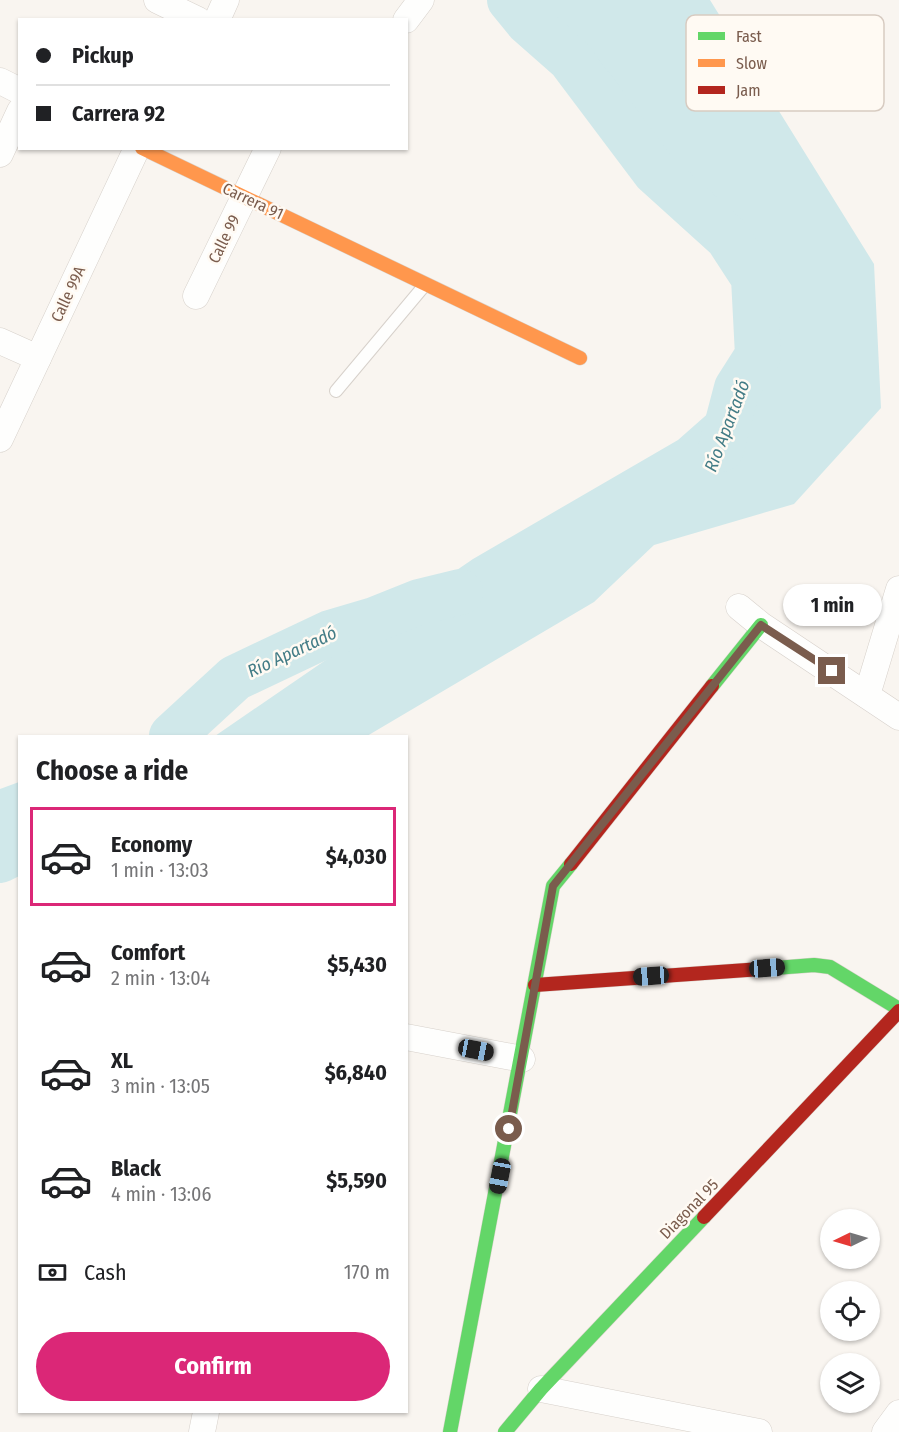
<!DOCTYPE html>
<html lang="en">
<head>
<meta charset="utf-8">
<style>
	body { margin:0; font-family:"Fira Sans Condensed",sans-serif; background:#f2f2f2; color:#202124; height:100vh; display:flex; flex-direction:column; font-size:22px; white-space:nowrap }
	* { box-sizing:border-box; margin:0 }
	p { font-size:20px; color:#757577 }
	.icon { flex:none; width:33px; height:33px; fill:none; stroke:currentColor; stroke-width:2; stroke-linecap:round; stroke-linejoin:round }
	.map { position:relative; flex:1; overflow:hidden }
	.panel { position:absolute; left:18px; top:735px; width:390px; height:678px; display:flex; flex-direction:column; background:#fff; border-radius:0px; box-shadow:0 2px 4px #0004 }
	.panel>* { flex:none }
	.top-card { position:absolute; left:18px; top:18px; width:390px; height:132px; border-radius:0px; box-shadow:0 2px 4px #0004; display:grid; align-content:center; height:132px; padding:0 18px; background:#fff }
	.needle { width:39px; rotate:265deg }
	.tools { position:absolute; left:820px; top:1209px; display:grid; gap:12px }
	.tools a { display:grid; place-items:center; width:60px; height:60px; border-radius:50%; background:#fff; box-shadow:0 2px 4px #0004; font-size:30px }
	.end { position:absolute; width:27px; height:27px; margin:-14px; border:8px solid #7a5c4d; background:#fff; box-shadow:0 0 0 3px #fff }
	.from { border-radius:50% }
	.bubble { position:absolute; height:42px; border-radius:21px; background:#fff; box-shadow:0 2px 4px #0004; font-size:20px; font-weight:700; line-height:42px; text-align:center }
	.car { position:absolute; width:18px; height:36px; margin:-18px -9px; border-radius:8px; box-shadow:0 0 4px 2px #0007; background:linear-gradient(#222 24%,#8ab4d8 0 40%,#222 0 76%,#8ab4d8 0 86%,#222 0) }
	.top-card b { display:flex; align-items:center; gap:21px; height:57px; font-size:22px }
	.top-card b+b { border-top:2px solid #e0e0e0 }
	.top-card i { width:15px; height:15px; background:#202124 }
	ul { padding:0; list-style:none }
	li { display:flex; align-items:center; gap:18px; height:99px; margin:0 12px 9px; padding:0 6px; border:3px solid transparent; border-radius:0px }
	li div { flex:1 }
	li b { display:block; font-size:22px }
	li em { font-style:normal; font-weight:700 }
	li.on { border-color:#db2777 }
	li>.icon { width:54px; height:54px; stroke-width:1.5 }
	h2 { padding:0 18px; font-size:27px; line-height:72px }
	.pay { display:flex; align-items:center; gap:15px; height:66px; padding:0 18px; font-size:22px }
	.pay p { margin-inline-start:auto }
	.primary-button { display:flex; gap:12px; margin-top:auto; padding:12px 18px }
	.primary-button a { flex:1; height:69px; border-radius:36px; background:#db2777; color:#fff; font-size:24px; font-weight:700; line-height:69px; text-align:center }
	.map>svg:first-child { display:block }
	.water { fill:#d0e8ea }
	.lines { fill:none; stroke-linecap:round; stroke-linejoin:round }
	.river { stroke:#d0e8ea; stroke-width:46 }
	.lane-casing { stroke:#d7d1cb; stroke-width:14 }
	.street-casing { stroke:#d7d1cb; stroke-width:27 }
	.fast-casing { stroke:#d9d2cb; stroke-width:15 }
	.slow-casing { stroke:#d9d2cb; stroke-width:15 }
	.jam-casing { stroke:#d9d2cb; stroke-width:15 }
	.lane { stroke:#fefefd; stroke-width:12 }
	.street { stroke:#fefefd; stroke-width:26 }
	.fast { stroke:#63d668; stroke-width:14 }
	.slow { stroke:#ff974d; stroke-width:14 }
	.jam { stroke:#b3261e; stroke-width:14 }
	.route { stroke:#7a5c4d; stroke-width:8 }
	.labels { text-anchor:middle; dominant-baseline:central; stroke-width:5; stroke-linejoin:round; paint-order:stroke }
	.street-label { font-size:16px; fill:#7a5c4d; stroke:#fffaf3 }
	.water-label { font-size:18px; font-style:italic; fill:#437c86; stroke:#fffaf3 }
	.key { fill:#fffaf3; stroke:#d7cbc1; stroke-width:1.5 }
	.key-label { font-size:16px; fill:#7a5c4d }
</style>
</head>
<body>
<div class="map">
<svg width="899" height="1432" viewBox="0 0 899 1432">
	<rect width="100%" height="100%" fill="#f9f5f0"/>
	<g class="water">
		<polygon points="529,0 710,0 874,264 881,408 794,504 654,545 594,602 367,736 215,736 473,559 678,440 737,388 758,355 756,319 728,238 597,94"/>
		<polygon points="19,782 19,843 0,845 0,789"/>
	</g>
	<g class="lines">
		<g class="river">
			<polyline points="510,0 528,22 570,59 655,172 728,238 754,278 758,355 737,388 721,449"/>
			<polyline points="172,736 235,678 330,633 374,620 419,602 460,592"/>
			<polyline points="0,860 20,850"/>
		</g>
		<g class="lane-casing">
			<polyline id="lane" points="336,391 424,286"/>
		</g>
		<g class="street-casing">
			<g id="street">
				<polyline points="157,0 198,20"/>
				<polyline points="217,20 226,0"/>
				<polyline points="406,20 421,0"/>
				<polyline points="0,81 20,91"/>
				<polyline points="0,154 20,111"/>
				<polyline points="196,296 268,148"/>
				<polyline points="0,341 38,358"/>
				<polyline points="0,439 137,148"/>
				<polyline points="739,607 761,625 899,717"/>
				<polyline points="867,695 899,589"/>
				<polyline points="406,1037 522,1059"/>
				<polyline points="541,1389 759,1432"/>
				<polyline points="202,1432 206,1412"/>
				<polyline points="885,1432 899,1413"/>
			</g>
		</g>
		<g class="fast-casing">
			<g id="fast">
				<polyline points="712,686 761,625"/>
				<polyline points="761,969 814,965 830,967 899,1009"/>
				<polyline points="450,1432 553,886 571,864"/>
				<polyline points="505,1432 541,1389 704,1217"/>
			</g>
		</g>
		<g class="slow-casing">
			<polyline id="slow" points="142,148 580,358"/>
		</g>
		<g class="jam-casing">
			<g id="jam">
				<polyline points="571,864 712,686"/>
				<polyline points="535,985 761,969"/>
				<polyline points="704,1217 899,1011"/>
			</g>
		</g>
		<use href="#lane" class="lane"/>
		<use href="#street" class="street"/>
		<use href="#fast" class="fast"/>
		<use href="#slow" class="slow"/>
		<use href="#jam" class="jam"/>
	</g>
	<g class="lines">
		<polyline class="route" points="509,1129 553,886 761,625 832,671"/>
	</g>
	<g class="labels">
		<g class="street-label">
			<text transform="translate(253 201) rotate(25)">Carrera 91</text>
			<text transform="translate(224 239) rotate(-64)">Calle 99</text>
			<text transform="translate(68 294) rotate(-65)">Calle 99A</text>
			<text transform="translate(689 1209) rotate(-46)">Diagonal 95</text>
		</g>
		<g class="water-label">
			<text transform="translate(727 426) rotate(-69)">Río Apartadó</text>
			<text transform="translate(292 652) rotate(-25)">Río Apartadó</text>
		</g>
	</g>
	<rect x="686" y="15" width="198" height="96" rx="9" class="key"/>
	<rect x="698" y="32" width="27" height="8" fill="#63d668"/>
	<rect x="698" y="59" width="27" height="8" fill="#ff974d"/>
	<rect x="698" y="86" width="27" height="8" fill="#b3261e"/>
	<g class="key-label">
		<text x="736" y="42">Fast</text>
		<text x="736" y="69">Slow</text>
		<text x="736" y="96">Jam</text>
	</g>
</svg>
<div class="tools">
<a><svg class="needle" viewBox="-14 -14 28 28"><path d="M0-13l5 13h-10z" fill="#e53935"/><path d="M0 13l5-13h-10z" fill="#757577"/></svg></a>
<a><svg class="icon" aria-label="locate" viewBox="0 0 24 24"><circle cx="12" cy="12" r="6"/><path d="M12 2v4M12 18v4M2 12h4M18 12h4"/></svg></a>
<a><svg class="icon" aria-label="layers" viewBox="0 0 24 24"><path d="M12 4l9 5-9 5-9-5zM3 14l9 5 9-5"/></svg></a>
</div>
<i class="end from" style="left:509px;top:1129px"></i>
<i class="end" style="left:832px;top:671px"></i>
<div class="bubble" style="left:783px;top:584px;width:99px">1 min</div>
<i class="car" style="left:767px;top:968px;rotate:86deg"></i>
<i class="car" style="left:651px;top:976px;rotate:266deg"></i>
<i class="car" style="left:476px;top:1050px;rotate:101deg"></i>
<i class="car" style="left:500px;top:1176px;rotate:191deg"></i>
<div class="top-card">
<b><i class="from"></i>Pickup</b>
<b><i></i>Carrera 92</b>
</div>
<section class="panel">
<h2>Choose a ride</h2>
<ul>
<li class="on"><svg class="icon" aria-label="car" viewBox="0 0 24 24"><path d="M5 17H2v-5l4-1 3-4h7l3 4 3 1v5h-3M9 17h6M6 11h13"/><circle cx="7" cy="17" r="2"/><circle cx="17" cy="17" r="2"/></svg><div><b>Economy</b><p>1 min · 13:03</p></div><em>$4,030</em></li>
<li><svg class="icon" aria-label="car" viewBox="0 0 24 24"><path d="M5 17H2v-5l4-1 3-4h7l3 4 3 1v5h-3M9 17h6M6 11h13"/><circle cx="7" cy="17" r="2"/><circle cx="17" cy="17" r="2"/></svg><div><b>Comfort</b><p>2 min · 13:04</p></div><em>$5,430</em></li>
<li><svg class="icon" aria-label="car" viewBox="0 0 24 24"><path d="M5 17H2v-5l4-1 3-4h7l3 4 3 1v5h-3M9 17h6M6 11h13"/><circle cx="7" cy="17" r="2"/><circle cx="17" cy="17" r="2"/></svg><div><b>XL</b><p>3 min · 13:05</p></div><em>$6,840</em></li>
<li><svg class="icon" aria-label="car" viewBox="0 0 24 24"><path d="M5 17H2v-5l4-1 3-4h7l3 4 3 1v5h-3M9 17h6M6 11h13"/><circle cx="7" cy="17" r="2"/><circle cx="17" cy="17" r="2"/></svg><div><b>Black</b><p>4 min · 13:06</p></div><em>$5,590</em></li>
</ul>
<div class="pay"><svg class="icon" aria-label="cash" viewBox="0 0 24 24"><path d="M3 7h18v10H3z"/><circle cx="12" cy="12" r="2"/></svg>Cash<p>170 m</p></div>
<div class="primary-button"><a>Confirm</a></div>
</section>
</div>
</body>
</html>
